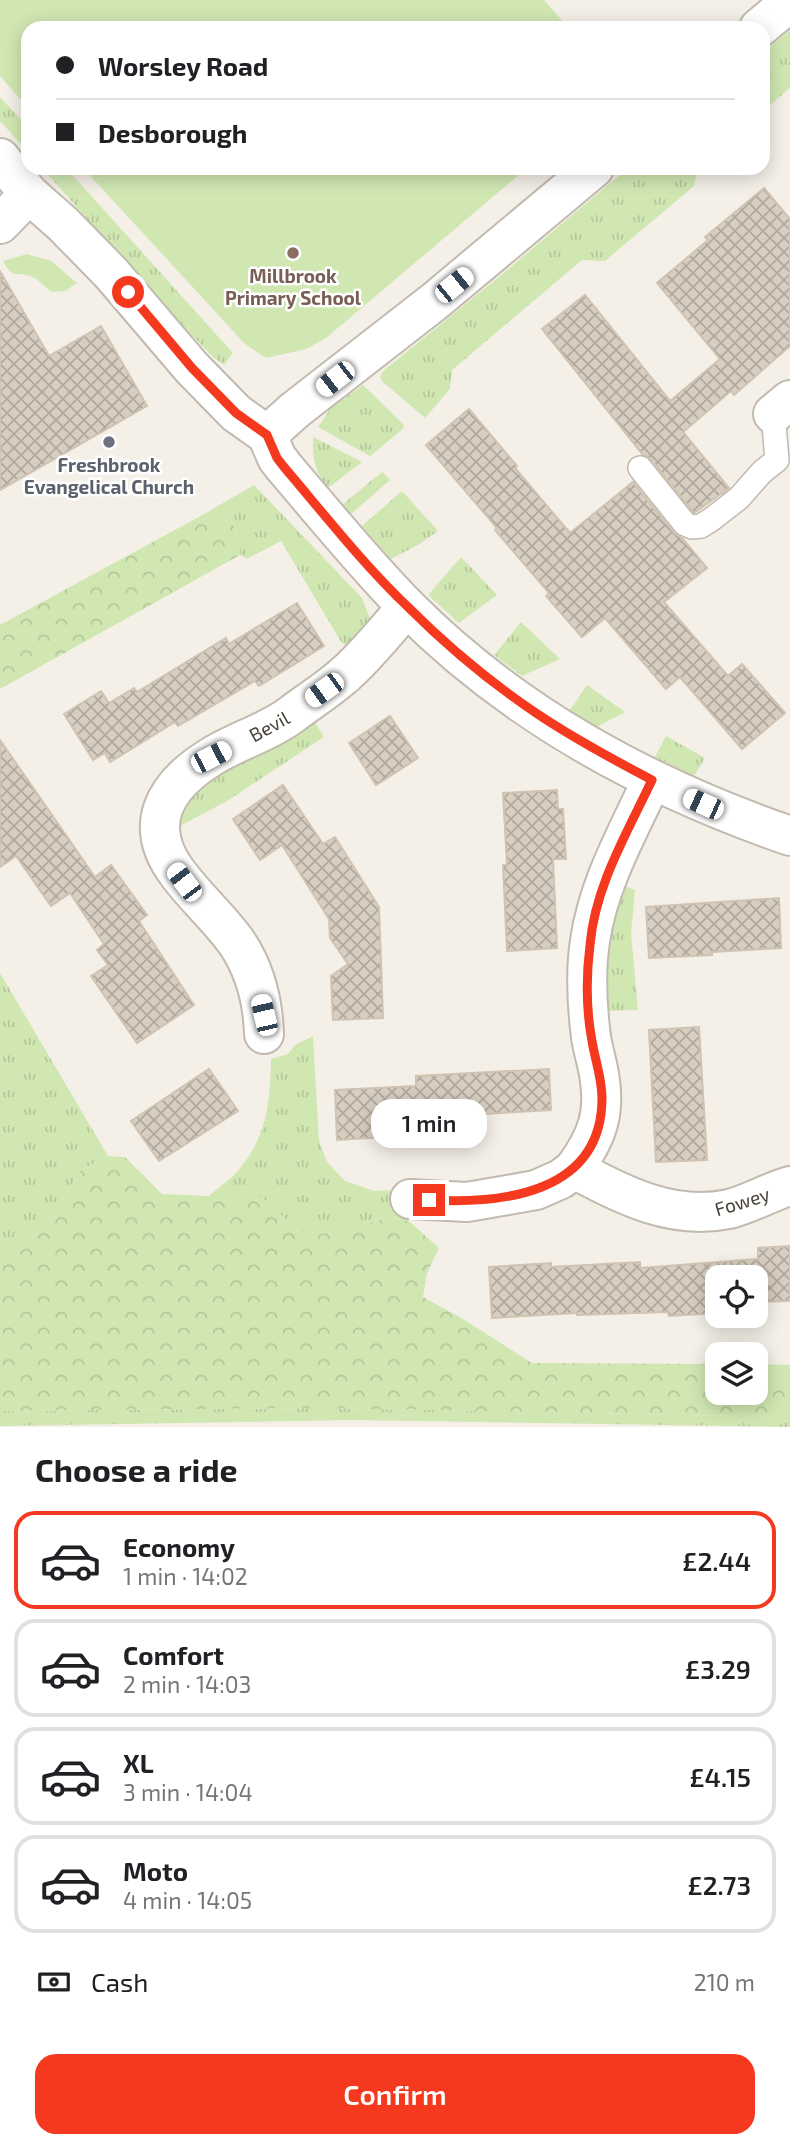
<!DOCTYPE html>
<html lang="en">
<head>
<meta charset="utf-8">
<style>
	body { margin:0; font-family:"Exo 2",sans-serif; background:#f6f6f6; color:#202124; height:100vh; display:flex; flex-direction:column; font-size:26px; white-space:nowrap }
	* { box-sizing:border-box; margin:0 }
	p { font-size:23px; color:#757577 }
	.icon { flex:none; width:38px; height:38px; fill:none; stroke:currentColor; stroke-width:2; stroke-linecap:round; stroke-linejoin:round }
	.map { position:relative; height:1427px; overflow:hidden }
	.side { display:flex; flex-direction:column; background:#fff; flex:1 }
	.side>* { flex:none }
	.top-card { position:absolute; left:21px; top:21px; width:749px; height:154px; border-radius:21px; box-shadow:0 4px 18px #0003; display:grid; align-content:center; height:154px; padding:0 35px; background:#fff }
	.controls { position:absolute; left:705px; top:1265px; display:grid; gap:14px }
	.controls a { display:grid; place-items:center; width:63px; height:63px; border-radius:14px; background:#fff; box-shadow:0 4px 18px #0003; font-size:35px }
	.end { position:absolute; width:32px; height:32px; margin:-16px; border:9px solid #f5391e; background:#fff; box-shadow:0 0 0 4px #fff }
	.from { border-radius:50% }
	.bubble { position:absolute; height:49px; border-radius:21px; background:#fff; box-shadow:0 4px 18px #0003; font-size:23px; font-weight:600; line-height:49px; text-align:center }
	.car { position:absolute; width:21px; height:42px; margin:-21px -10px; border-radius:9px; box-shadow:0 0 5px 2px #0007; background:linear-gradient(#fff 24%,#345 0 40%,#fff 0 76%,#345 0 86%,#fff 0) }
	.top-card b { display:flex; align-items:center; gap:24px; height:66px; font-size:26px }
	.top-card b+b { border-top:2px solid #e0e0e0 }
	.top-card i { width:18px; height:18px; background:#202124 }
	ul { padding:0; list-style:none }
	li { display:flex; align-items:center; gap:21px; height:98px; margin:0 14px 10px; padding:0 21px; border:4px solid #e0e0e0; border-radius:21px }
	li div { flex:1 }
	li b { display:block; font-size:26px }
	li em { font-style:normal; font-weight:600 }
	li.active { border-color:#f5391e }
	li>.icon { width:63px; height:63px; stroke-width:1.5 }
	h2 { padding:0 35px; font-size:32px; line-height:84px }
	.pay { display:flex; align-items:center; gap:18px; height:77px; padding:0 35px; font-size:26px }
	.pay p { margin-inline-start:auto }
	.button { display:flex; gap:14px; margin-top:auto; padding:14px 35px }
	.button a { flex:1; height:80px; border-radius:21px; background:#f5391e; color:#fff; font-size:28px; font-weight:600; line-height:80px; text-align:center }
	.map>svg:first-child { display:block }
	.grass { fill:url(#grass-tufts) }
	.forest { fill:url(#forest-crowns) }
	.green { fill:#d0e7b2 }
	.building { fill:url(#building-cross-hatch); stroke:#d0c3b1; stroke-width:2 }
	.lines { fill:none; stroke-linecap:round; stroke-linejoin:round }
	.lane-casing { stroke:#c2baae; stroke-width:26 }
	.street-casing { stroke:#c2baae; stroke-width:42 }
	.lane { stroke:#fff; stroke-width:23 }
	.street { stroke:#fff; stroke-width:38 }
	.route { stroke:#f5391e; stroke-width:9 }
	.education-dot { fill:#8d6e63; stroke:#fff; stroke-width:2.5 }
	.worship-dot { fill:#6b7280; stroke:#fff; stroke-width:2.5 }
	.labels { text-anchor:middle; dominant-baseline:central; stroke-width:5; stroke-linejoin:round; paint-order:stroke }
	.education-label { font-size:19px; font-weight:bold; fill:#785e54; stroke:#fff }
	.worship-label { font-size:19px; font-weight:bold; fill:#5b616d; stroke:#fff }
	.street-label { font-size:19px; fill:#474037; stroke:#fff }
</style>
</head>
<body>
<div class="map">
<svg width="790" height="1427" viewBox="0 0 790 1427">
	<defs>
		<pattern id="grass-tufts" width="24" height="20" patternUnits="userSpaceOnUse" patternTransform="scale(1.75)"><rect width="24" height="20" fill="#d0e7b2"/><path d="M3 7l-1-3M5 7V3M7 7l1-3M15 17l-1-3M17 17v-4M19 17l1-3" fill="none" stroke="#b4c79a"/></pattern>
		<pattern id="forest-crowns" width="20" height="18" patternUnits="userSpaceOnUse" patternTransform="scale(1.75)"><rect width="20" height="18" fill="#d0e7b2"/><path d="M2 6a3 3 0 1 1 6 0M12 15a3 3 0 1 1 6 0" fill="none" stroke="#b4c79a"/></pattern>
		<pattern id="building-cross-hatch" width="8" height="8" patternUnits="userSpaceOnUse" patternTransform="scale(1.75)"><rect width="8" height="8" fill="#d8cec1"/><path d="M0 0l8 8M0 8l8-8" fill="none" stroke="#b1a99e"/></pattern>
	</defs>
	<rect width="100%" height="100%" fill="#f4f0e8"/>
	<g class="grass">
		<polygon points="790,30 790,88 763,111 763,53"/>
		<polygon points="0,97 28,127 28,152 0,121"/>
		<polygon points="42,168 66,168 233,353 224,365 212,356 177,320"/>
		<polygon points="628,168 698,168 694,186 605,261 582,260 452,370 450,389 425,418 383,382 380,377 383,371 500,276"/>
		<polygon points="363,385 403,424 404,428 370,456 318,427 331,408"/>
		<path d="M313,437L362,462L328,488C315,473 312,457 313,437Z"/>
		<polygon points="382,472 390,480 351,514 342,505"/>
		<polygon points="254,485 362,598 372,623 348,649 340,640 281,541 247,559 240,555 239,537 230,518 206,513"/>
		<polygon points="402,491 438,531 418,545 391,559 362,526"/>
		<polygon points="461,557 497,595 459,623 428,595"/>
		<polygon points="521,622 560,659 522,676 494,655"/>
		<polygon points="587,685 625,712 593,729 568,713"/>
		<polygon points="314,721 324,737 227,801 180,826 184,800 194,787"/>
		<polygon points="666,736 705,758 694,776 655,757"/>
		<polygon points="622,885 635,890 631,933 638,1010 607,1011 602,985 612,920"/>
		<polygon points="0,973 108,1156 80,1171 57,1210 31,1238 0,1250"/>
		<path d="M313,1036L319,1141L327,1162L345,1181L374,1191L398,1190L410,1222L393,1217L322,1234L295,1230L276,1209L209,1196C219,1187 233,1178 241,1167C268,1133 270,1101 271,1059L288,1054L295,1045Z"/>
		<polygon points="322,1408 790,1417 790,1427 354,1420 0,1426 0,1411"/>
	</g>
	<g class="forest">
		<polygon points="206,513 230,518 239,537 240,555 0,689 0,625"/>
		<polygon points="108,1156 125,1157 162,1194 209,1196 257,1193 276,1209 295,1230 322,1234 393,1217 410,1222 439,1248 427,1273 423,1297 463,1319 532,1363 717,1364 718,1393 756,1393 756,1364 790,1365 790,1417 322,1408 0,1411 0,1250 31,1238 57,1210 80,1171"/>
	</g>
	<g class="green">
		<polygon points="0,0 544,0 569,28 28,28 28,108 0,76"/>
		<polygon points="83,168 527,168 326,338 306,349 266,358 245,344"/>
		<path d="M27,254L51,261L77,283L65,291L52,292C45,288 40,280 32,277C15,269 14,282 3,261Z"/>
	</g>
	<g class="building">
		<polygon points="764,188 790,219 790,346 734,395 731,391 683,432 729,488 694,513 651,459 643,455 542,329 585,295 670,401 720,359 657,283 708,240 705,237"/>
		<polygon points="0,271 49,356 101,326 147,406 0,490"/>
		<polygon points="469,409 517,466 515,468 570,533 633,482 674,533 683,539 707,568 664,602 728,676 742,664 785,713 742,749 680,677 666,689 605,618 582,637 546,596 549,593 495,530 497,528 426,445"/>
		<polygon points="297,603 324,646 259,686 255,681 178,726 175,722 110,762 105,753 93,760 64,714 101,691 109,703 134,688 137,692 226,638 229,644"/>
		<polygon points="390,716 418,758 376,785 349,743"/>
		<polygon points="0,740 95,877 111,865 147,915 139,921 194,1005 137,1043 91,976 108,965 97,950 104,944 70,893 51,906 16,856 0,867"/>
		<polygon points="283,785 323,844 335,837 379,907 383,1018 333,1020 331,976 348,964 330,938 329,919 282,845 260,860 233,819"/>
		<polygon points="557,790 558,809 563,809 566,859 553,859 557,948 507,951 503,865 507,865 503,793"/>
		<polygon points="779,898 781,948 712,952 712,955 649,958 646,907"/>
		<polygon points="699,1027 707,1160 656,1162 649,1030"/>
		<polygon points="209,1069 238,1111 159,1161 131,1121"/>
		<polygon points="549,1069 551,1110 468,1115 468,1120 386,1126 387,1137 337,1140 335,1090 416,1086 416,1076"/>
		<polygon points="790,1246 790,1301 756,1302 756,1278 718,1278 718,1313 669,1316 668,1312 577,1315 577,1313 492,1318 489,1267 551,1263 551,1267 640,1262 640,1268 758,1259 758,1248"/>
	</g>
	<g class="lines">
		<g class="lane-casing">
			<polyline id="lane" points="640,468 685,524 692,527 701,526 712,519 739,498 762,472 777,460 773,414"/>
		</g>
		<g class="street-casing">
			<g id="street">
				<polyline points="759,28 790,2"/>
				<path d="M0,158L29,194L63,224L111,273L192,368L236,413L267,435L277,458L284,467C324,514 363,562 406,606C514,715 646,786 790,836"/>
				<polyline points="0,224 29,194"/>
				<polyline points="773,414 790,400"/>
				<polyline points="267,435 295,410 435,301 594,168"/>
				<path d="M652,780C628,832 598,884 590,941C585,973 587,1005 591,1037C593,1050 597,1062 599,1074C606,1114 597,1137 574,1169C623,1195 672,1221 729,1209C750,1204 769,1192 790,1186"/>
				<path d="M264,1034C263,1002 255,970 237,943C220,919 197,899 179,875C141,826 164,786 211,757C236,741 267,733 291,715C308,702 326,691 342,677C365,658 387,629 407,607"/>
				<polyline points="410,1199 467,1202 502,1196 536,1190 561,1179 574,1169"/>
			</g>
		</g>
		<use href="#lane" class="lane"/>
		<use href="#street" class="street"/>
	</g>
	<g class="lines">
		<path class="route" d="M128,292L192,368L236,413L267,435L277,458L284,467C324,514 363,564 408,607C447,646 490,682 536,713C573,738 612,759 652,780C627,833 595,886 590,945C586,977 586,1009 592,1041C595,1060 602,1078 602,1098C602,1194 502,1204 429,1200"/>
	</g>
	<circle class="education-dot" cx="293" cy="253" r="7"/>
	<circle class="worship-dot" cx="109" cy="442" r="7"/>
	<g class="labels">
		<g class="education-label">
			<text x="293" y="275">Millbrook<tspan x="293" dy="22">Primary School</tspan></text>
		</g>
		<g class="worship-label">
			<text x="109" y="464">Freshbrook<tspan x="109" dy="22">Evangelical Church</tspan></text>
		</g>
		<g class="street-label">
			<text transform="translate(269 726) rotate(-29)">Bevil</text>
			<text transform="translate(742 1201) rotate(-17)">Fowey</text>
		</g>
	</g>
</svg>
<div class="controls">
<a><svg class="icon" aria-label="locate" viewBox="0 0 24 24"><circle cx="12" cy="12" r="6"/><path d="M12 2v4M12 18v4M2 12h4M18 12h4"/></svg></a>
<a><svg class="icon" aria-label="layers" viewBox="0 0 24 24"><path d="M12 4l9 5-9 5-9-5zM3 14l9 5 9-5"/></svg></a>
</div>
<i class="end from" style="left:128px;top:292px"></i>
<i class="end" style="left:429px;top:1200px"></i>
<div class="bubble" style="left:371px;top:1099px;width:116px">1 min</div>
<i class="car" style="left:454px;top:285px;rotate:51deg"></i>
<i class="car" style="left:335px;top:379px;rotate:232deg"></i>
<i class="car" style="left:324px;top:690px;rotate:234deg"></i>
<i class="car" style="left:211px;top:757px;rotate:63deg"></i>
<i class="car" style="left:703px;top:804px;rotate:294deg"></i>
<i class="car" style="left:184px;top:882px;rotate:323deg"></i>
<i class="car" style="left:264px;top:1015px;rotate:347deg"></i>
<div class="top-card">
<b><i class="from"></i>Worsley Road</b>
<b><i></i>Desborough</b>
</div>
</div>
<section class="side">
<h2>Choose a ride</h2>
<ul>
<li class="active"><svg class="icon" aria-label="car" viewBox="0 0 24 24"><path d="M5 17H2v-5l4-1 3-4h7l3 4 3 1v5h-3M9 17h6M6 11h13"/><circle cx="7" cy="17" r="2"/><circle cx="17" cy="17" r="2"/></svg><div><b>Economy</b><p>1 min · 14:02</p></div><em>£2.44</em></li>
<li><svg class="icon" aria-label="car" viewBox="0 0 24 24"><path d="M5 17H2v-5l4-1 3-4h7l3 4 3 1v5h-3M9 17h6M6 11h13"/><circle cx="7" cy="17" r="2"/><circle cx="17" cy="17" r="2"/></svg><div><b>Comfort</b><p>2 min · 14:03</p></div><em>£3.29</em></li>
<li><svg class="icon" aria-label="car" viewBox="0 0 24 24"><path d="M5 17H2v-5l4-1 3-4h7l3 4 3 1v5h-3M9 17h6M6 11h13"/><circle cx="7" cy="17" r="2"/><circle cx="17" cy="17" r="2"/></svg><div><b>XL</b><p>3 min · 14:04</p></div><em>£4.15</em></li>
<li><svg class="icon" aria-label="car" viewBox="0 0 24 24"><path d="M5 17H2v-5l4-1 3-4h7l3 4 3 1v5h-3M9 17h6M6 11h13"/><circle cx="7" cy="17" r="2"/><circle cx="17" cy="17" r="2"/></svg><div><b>Moto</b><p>4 min · 14:05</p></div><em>£2.73</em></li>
</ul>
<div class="pay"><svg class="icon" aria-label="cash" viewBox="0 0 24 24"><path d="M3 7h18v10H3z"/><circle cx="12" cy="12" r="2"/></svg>Cash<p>210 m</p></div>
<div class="button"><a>Confirm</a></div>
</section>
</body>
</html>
